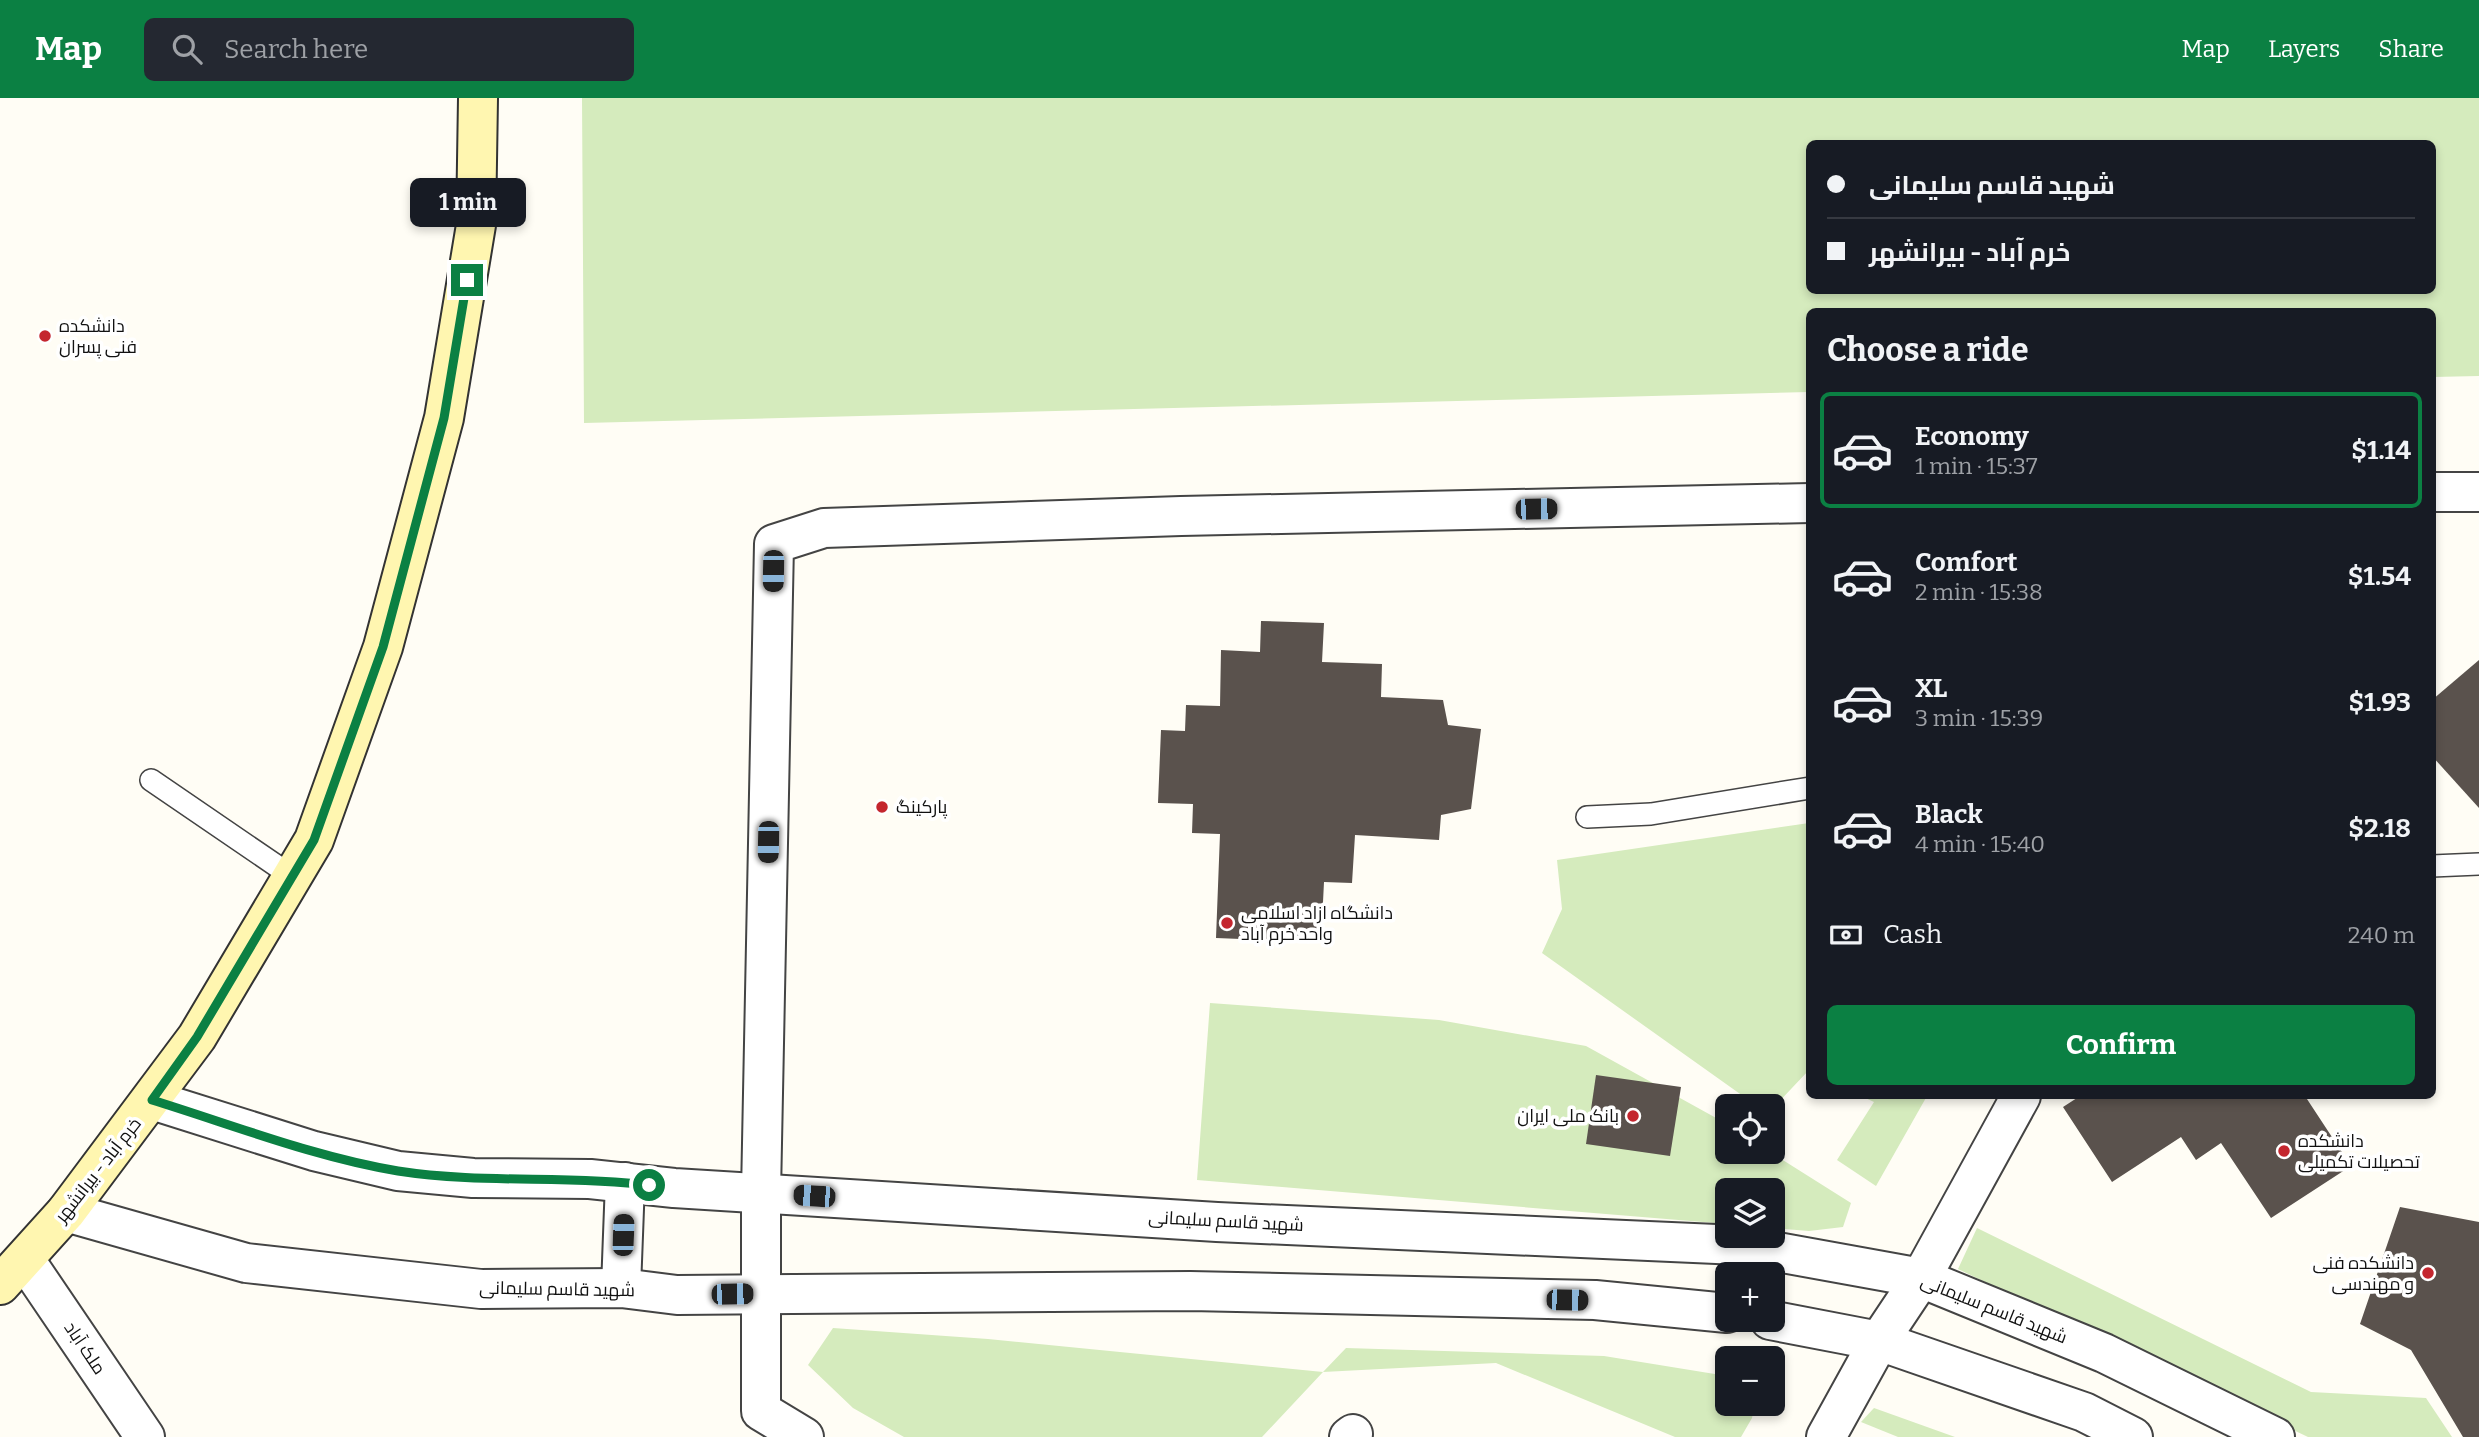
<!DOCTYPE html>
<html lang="en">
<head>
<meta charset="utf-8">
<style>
	body { margin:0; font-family:Bitter,Cairo,serif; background:#242831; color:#f1f3f6; height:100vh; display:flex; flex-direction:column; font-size:26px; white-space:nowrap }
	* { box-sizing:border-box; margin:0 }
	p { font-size:23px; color:#9ea1a6 }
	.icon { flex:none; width:38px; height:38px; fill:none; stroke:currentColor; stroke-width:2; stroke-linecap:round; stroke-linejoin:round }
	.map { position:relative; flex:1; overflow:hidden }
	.panel { position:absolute; left:1806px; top:210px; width:630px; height:791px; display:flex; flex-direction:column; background:#171b24; border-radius:10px; box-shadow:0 4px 10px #0003 }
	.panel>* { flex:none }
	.hud { position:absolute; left:1806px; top:42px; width:630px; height:154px; border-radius:10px; box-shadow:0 4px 10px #0003; display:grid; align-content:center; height:154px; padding:0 21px; background:#171b24 }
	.tools { position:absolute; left:1715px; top:996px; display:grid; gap:14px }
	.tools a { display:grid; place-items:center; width:70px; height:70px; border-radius:10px; background:#171b24; box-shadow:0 4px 10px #0003; font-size:35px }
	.end { position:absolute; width:32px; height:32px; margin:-16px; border:9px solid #0b8043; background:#fff; box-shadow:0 0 0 4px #fff }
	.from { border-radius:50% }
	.bubble { position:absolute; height:49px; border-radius:10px; background:#171b24; box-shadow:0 4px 10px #0003; font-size:23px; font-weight:700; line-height:49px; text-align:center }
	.car { position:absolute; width:21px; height:42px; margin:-21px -10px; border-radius:9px; box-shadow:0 0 5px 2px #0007; background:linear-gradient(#222 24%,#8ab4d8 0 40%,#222 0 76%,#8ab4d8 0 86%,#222 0) }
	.hud b { display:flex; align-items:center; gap:24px; height:66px; font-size:26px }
	.hud b+b { border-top:2px solid #363941 }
	.hud i { width:18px; height:18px; background:#f1f3f6 }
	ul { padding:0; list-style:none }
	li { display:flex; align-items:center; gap:21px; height:116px; margin:0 14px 10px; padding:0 7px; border:4px solid transparent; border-radius:10px }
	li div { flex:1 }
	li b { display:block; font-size:26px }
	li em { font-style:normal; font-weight:700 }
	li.active { border-color:#0b8043 }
	li>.icon { width:63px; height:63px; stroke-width:1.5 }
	h2 { padding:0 21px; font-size:32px; line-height:84px }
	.pay { display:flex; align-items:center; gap:18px; height:77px; padding:0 21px; font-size:26px }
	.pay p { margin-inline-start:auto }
	.action { display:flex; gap:14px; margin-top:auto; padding:14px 21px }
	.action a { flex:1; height:80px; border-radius:10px; background:#0b8043; color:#fff; font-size:28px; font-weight:700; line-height:80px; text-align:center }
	header { display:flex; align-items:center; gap:42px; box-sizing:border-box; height:98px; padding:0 35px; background:#0b8043; color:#fff }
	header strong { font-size:33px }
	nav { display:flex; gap:38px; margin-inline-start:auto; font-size:24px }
	.search { width:490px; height:63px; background:#242831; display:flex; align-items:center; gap:18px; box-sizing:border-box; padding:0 24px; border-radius:10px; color:#9ea1a6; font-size:26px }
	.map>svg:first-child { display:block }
	.green { fill:#d5ebbd; fill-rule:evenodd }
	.building { fill:#5a524d }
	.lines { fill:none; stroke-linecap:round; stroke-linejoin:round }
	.lane-casing { stroke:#444; stroke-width:24 }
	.street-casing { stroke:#444; stroke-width:42 }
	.secondary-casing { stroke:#333; stroke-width:42 }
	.lane { stroke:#fff; stroke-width:21 }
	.street { stroke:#fff; stroke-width:38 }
	.secondary { stroke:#fff6b0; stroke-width:38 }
	.route { stroke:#0b8043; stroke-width:9 }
	.poi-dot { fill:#c4262e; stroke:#fff; stroke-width:2.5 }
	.labels { text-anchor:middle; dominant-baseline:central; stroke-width:7; stroke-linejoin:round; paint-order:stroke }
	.poi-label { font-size:18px; fill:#111; stroke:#fff; text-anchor:start }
	.street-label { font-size:18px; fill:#111; stroke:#fff }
</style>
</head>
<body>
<header>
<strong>Map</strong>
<div class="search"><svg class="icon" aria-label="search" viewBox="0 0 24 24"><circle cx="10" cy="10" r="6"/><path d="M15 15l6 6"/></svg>Search here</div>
<nav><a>Map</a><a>Layers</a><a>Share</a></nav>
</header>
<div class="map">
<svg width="2479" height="1339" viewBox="0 0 2479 1339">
	<rect width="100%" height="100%" fill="#fffdf5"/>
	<g class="green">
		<path d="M582,0H2479V278L2433,279L2432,214H1810L1809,294L584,325ZM1810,46H2432V192H1810Z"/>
		<polygon points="1809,725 1809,972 1773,1010 1757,1008 1542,855 1562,811 1557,762"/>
		<polygon points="1210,905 1439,922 1586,948 1727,1026 1727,1054 1770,1054 1851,1105 1843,1129 1809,1133 1773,1130 1773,1092 1727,1092 1727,1126 1197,1082"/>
		<polygon points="1861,998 1927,998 1876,1088 1837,1062 1874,1004"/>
		<polygon points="1977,1130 2311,1294 2426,1300 2452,1339 2308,1339 1958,1171"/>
		<polygon points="833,1230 988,1241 1323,1274 1346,1250 1604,1258 1727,1278 1727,1306 1755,1306 1752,1320 1741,1339 1675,1339 1496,1265 1323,1274 1262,1339 904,1339 853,1310 808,1267"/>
		<polygon points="1874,1310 1955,1339 1898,1339 1861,1324"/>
	</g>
	<g class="building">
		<polygon points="1261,523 1324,525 1322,564 1382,566 1381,599 1443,602 1448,627 1481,631 1471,711 1441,717 1439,742 1355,737 1352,785 1324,784 1321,844 1216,840 1220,736 1192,735 1193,706 1158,705 1161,632 1185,633 1186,607 1220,608 1221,552 1260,554"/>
		<polygon points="2479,562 2479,710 2432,658 2432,602"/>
		<polygon points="1596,977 1681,989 1670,1058 1586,1046"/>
		<polygon points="2080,998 2305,998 2351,1068 2271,1120 2221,1045 2196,1062 2181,1039 2112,1084 2063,1009"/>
		<polygon points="2400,1109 2479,1124 2479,1339 2463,1339 2411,1252 2360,1226"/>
	</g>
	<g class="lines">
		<g class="lane-casing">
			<g id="lane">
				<polyline points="151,682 293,779"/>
				<polyline points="1587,719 1651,716 1810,690"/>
				<polyline points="2432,768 2479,766"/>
			</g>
		</g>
		<g class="street-casing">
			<g id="street">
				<polyline points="2432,394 2479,394"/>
				<polyline points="152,1002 314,1053 398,1073 473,1080 590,1081 674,1090 1217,1124 1739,1147 1921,1180 2104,1255 2275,1339"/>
				<polyline points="66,1114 246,1165 481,1191 621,1190 677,1197 1190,1193 1595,1202 1727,1215"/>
				<polyline points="25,1162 145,1339"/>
				<polyline points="621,1190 625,1084"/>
				<polyline points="1770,1222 1879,1243 2084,1314 2133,1339"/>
				<polyline points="804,1339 761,1313 761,1095 774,446 824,430 1181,418 1810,405"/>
				<polyline points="1349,1339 1353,1336"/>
				<polyline points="1826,1339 1879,1243 1921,1180 2021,998"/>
			</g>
		</g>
		<g class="secondary-casing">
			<polyline id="secondary" points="0,1187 66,1114 197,939 314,742 383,549 444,320 476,127 478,0"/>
		</g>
		<use href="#lane" class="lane"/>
		<use href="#street" class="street"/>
		<use href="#secondary" class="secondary"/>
	</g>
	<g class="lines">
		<path class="route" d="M467,182L444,320L383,549L314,742L197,939L152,1002C233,1027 314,1059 398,1073C481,1086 566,1077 649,1087"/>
	</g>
	<g class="poi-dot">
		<circle cx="45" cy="238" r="7"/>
		<circle cx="882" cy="709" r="7"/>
		<circle cx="1227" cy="825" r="7"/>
		<circle cx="1633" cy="1018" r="7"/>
		<circle cx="2284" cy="1053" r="7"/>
		<circle cx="2428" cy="1175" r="7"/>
	</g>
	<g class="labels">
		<g class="poi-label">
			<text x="59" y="228">دانشکده<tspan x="59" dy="21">فنی پسران</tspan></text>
			<text x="896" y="709">پارکینگ</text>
			<text x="1241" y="815">دانشگاه ازاد اسلامی<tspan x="1241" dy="21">واحد خرم آباد</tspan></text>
			<text x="1619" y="1018" text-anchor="end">بانک ملی ایران</text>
			<text x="2298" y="1043">دانشکده<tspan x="2298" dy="21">تحصیلات تکمیلی</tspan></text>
			<text x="2414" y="1165" text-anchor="end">دانشکده فنی<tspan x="2414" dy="21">و مهندسی</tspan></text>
		</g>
		<g class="street-label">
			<text transform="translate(98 1072) rotate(-52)">خرم آباد - بیرانشهر</text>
			<text transform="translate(1226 1123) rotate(3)">شهید قاسم سلیمانی</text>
			<text transform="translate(557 1191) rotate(1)">شهید قاسم سلیمانی</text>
			<text transform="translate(1994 1211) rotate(22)">شهید قاسم سلیمانی</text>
			<text transform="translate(85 1250) rotate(56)">ملک آباد</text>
		</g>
	</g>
</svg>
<div class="tools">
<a><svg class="icon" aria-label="locate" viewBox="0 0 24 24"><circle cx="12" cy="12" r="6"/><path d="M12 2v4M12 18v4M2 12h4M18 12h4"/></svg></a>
<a><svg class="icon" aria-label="layers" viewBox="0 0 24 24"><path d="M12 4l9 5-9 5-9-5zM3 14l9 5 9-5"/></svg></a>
<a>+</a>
<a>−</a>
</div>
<i class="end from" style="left:649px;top:1087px"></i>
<i class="end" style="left:467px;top:182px"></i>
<div class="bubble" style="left:410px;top:80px;width:116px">1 min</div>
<i class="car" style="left:1536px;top:411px;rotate:89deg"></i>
<i class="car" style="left:773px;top:473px;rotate:181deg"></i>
<i class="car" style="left:768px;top:744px;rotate:181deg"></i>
<i class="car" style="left:814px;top:1098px;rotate:274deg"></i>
<i class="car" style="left:623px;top:1137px;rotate:2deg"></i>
<i class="car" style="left:732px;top:1196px;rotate:89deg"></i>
<i class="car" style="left:1567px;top:1202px;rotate:91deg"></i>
<div class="hud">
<b><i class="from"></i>شهید قاسم سلیمانی</b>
<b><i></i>خرم آباد - بیرانشهر</b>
</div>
<section class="panel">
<h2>Choose a ride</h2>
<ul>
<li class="active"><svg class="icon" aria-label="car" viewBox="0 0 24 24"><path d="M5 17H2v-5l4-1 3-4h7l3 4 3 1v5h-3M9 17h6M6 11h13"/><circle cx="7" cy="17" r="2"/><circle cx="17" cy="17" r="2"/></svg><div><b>Economy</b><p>1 min · 15:37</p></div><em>$1.14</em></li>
<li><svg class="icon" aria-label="car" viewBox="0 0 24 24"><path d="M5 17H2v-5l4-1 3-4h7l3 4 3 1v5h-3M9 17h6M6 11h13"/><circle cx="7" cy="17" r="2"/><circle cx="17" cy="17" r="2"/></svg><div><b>Comfort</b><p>2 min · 15:38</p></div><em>$1.54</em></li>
<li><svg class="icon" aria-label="car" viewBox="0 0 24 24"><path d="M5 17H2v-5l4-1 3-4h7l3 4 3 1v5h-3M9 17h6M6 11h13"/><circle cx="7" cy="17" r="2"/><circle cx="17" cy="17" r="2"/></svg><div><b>XL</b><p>3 min · 15:39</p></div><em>$1.93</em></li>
<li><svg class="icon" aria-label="car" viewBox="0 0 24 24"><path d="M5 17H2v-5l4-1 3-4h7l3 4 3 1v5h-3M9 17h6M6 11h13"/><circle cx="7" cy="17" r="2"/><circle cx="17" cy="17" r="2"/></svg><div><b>Black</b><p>4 min · 15:40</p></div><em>$2.18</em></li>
</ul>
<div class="pay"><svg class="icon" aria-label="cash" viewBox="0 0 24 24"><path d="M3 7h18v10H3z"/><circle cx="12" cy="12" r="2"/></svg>Cash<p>240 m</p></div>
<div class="action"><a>Confirm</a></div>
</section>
</div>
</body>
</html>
